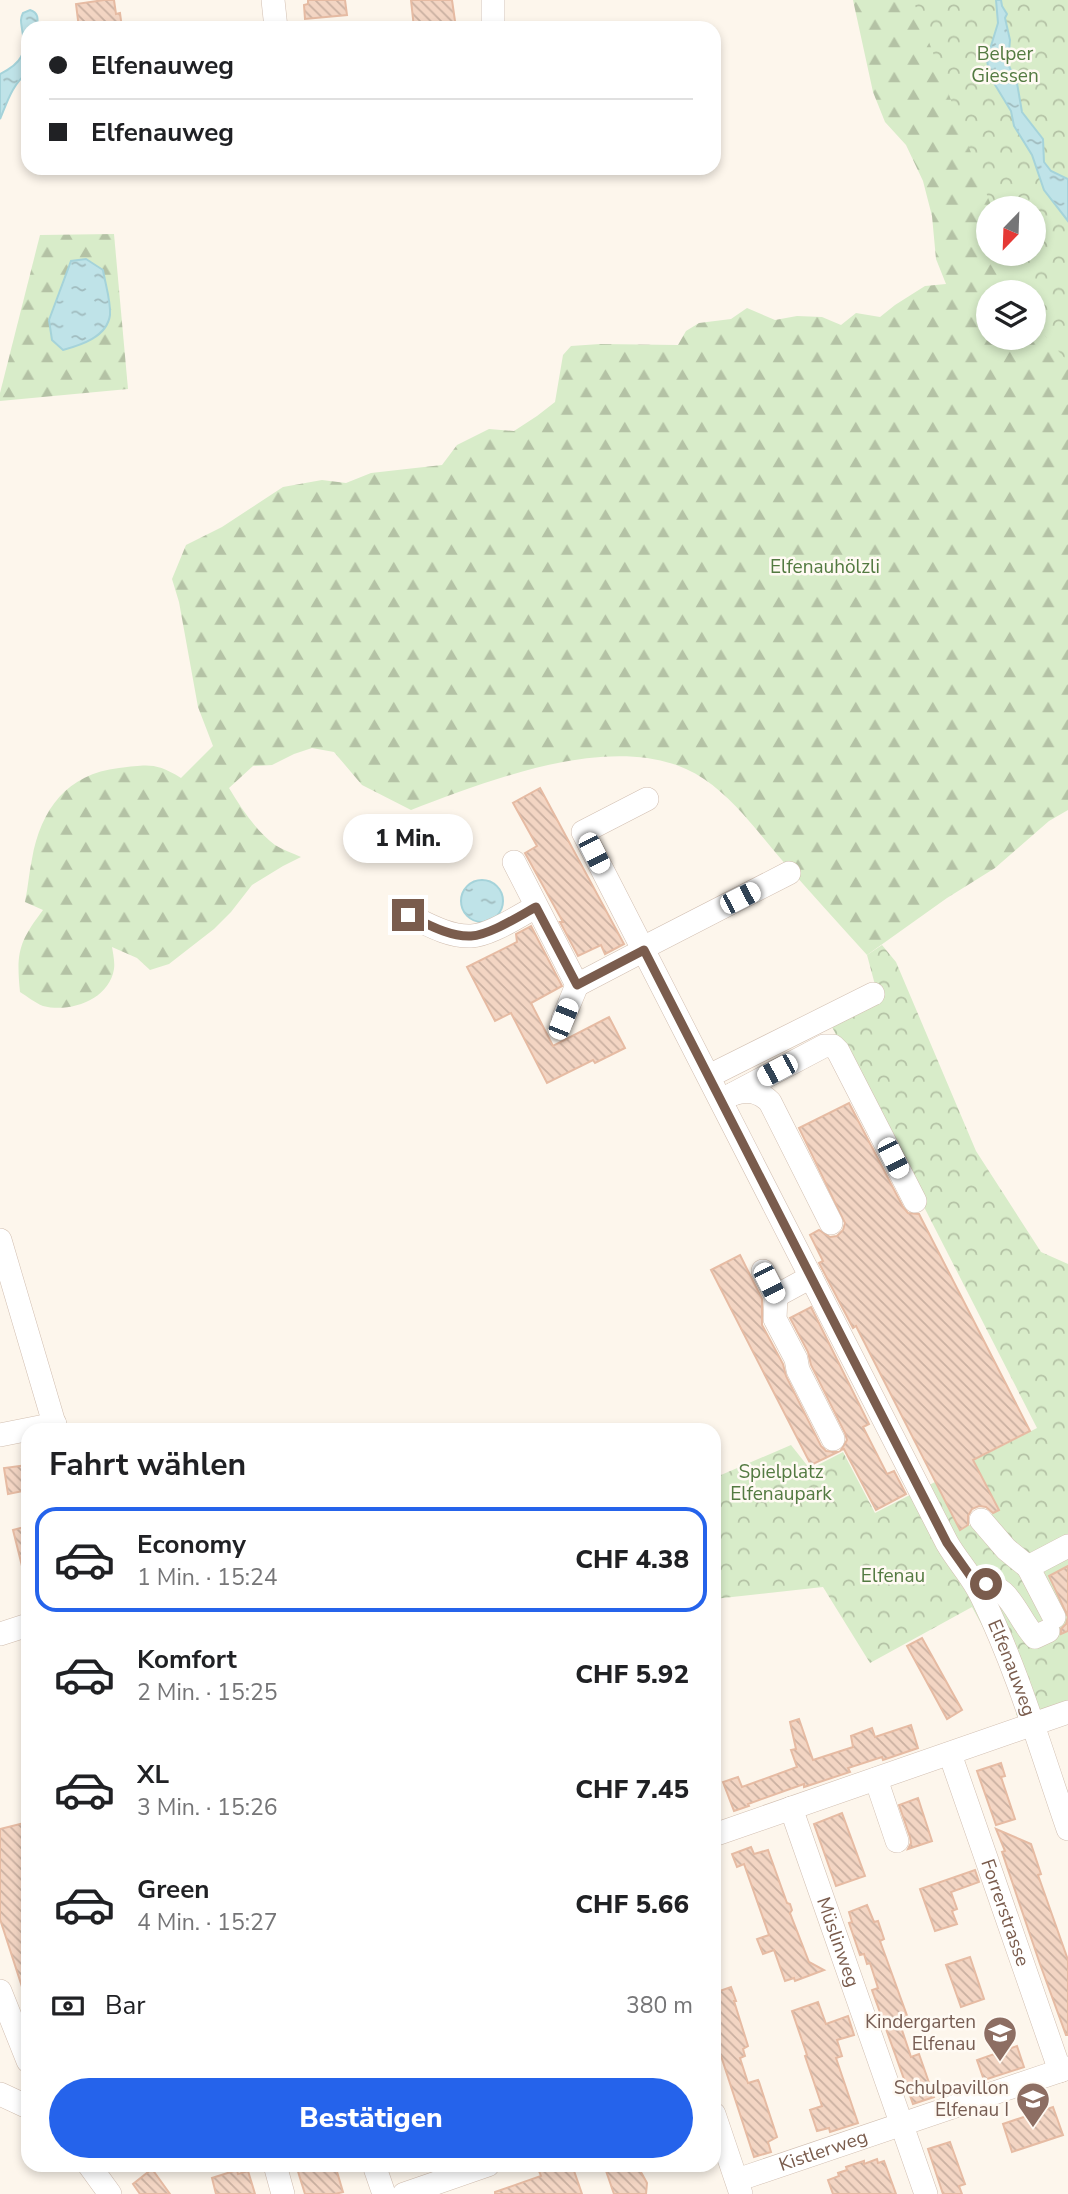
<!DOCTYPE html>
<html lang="de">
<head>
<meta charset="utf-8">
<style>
	body { margin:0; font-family:"Nunito Sans",sans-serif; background:#f6f6f6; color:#202124; height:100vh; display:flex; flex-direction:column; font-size:26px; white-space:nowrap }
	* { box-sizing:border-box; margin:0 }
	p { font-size:23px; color:#757577 }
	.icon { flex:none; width:38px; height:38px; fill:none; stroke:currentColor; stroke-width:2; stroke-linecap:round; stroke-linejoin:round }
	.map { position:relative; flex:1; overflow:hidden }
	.panel { position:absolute; left:21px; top:1423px; width:700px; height:749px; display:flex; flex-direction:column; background:#fff; border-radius:21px; box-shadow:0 4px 10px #0003 }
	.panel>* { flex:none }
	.top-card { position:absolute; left:21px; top:21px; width:700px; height:154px; border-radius:21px; box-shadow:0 4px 10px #0003; display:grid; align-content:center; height:154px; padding:0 28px; background:#fff }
	.needle { width:46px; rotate:203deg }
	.controls { position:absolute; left:976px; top:196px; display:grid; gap:14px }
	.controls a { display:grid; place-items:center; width:70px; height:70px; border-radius:50%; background:#fff; box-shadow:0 4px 10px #0003; font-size:35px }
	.end { position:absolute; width:32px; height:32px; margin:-16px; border:9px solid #7a5c4d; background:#fff; box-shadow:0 0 0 4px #fff }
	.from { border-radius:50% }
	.bubble { position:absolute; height:49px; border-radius:24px; background:#fff; box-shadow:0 4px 10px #0003; font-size:23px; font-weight:800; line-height:49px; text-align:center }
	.car { position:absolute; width:21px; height:42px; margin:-21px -10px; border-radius:9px; box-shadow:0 0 5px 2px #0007; background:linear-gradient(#fff 24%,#345 0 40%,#fff 0 76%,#345 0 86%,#fff 0) }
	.top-card b { display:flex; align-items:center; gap:24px; height:66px; font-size:26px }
	.top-card b+b { border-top:2px solid #e0e0e0 }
	.top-card i { width:18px; height:18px; background:#202124 }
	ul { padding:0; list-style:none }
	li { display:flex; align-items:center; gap:21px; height:105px; margin:0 14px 10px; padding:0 14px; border:4px solid transparent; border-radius:21px }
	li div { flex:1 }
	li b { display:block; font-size:26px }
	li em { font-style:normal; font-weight:800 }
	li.on { border-color:#2563eb }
	li>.icon { width:63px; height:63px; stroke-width:1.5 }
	h2 { padding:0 28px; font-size:32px; line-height:84px }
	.pay { display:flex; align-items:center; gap:18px; height:77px; padding:0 28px; font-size:26px }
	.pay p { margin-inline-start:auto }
	.cta { display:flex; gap:14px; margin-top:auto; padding:14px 28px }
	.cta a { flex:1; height:80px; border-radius:42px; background:#2563eb; color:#fff; font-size:28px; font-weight:800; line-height:80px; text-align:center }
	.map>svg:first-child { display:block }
	.forest { fill:url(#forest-firs); fill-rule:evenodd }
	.park { fill:url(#park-crowns) }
	.water { fill:url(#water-ripples); stroke:#a5d3da; stroke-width:2 }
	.building { fill:url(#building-back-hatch); stroke:#e6bba3; stroke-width:2 }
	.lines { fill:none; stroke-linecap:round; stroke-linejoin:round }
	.minor-casing { stroke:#d1beb0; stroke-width:24 }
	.minor { stroke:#fff; stroke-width:23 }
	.route { stroke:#7a5c4d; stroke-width:9 }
	.labels { text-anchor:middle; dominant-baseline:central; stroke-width:5; stroke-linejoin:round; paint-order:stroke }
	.park-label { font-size:19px; fill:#537a41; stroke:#fffaf3 }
	.street-label { font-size:19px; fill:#7a5c4d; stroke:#fffaf3 }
	.education-label { font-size:19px; fill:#785e54; stroke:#fffaf3; text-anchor:end }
</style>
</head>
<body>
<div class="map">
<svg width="1068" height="2194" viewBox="0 0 1068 2194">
	<defs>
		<pattern id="forest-firs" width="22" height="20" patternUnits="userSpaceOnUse" patternTransform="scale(1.75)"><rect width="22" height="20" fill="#d8ecc9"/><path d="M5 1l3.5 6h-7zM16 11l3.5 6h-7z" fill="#b4c2a5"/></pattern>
		<pattern id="park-crowns" width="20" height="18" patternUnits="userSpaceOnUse" patternTransform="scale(1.75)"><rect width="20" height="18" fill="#d8ecc9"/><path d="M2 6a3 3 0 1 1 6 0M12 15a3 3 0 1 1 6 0" fill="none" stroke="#b4c2a5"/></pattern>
		<pattern id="water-ripples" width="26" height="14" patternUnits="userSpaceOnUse" patternTransform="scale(1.75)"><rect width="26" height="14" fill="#bfe3e8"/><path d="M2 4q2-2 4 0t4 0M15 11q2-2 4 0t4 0" fill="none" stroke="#a0bbbe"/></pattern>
		<pattern id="building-back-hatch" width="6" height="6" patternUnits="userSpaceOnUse" patternTransform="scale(1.75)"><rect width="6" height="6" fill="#f3d5c3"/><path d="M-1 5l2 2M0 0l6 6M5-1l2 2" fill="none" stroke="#cab0a1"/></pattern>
	</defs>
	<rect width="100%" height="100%" fill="#fdf6ec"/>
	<g class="forest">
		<path d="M853,0H996L1068,221V810L1049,821L995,868L947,898L867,955C838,923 809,891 781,859C757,831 734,799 704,779C625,725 491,780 411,810L362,785L334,752L312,748L294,754L272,765L253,766L229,788C241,808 256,831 275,845C283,850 293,853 301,857L283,866L252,885L231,912L214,929L169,964L150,970L137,958L112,947C113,953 115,962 114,969C109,1000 70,1013 43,1006C35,1003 27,996 20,992C16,952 19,942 43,910L25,902C28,887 29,873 32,859C41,809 67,774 119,768C148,765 155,762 181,778L213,746L198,707L179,602L172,579L186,545L222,527L283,487L322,480L346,483L371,473L442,465L457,445L489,429L514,431L537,416L555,402L563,355L571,346L600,344L678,345L686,331L699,323L731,319L747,308L775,320L797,316L822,317L841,325L856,313L880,317L895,305L925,286L946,284L936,259L932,216L923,181L906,145L885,122L873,92ZM989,208H1034V254H989ZM989,292H1034V338H989Z"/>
		<polygon points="114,234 128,389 0,401 0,393 40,235"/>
	</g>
	<g class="park">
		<polygon points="913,0 1068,0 1068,362 1037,327 1034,320 1034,292 1024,292 1009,254 1034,254 1034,208 992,208"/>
		<polygon points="882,945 896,962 976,1151 1041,1252 1068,1264 1068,1708 1030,1723 1016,1715 1017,1709 1007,1672 972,1607 870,1663 823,1587 714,1599 714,1478 791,1445 810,1469 843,1452 875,1513 935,1482 960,1530 999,1510 976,1466 965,1465 1037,1428 829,1021 878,996 867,955"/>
	</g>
	<g class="water">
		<polygon points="996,0 1001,0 1002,6 1007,14 1005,18 1010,40 1008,64 1017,83 1022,112 1043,139 1044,162 1051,171 1068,179 1068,221 1044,190 1032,155 1014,126 1011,111 989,75 987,59 998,23"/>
		<path d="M30,10C39,13 38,19 37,28H28V72C12,85 8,100 0,119V74C22,63 27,54 22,29C21,22 20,19 23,13Z"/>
		<path d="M86,259L103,270C105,283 111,301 110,315C107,337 81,345 63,350L52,340L49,320L71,261Z"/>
		<circle cx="482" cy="901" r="21"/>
	</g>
	<g class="building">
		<polygon points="104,0 114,0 116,14 120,13 122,28 79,28 76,4"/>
		<polygon points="308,0 345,0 347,15 305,19 304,5 308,4"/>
		<polygon points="411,0 452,0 456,28 414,28"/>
		<polygon points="540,788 624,944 605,954 601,945 578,956 560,922 563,922 525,853 537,846 513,803"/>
		<polygon points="531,926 562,986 531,1003 553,1046 609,1017 625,1048 595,1063 593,1060 547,1083 511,1013 495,1021 467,967 517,942 516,934"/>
		<polygon points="849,1103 903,1207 908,1213 919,1214 1030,1431 973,1460 999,1510 993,1513 986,1507 979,1506 972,1509 968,1516 968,1525 960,1530 856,1326 853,1328 819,1263 823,1261 810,1235 819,1230 830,1237 837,1236 843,1230 845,1223 799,1128"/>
		<polygon points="740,1255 762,1299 762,1325 783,1364 786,1376 821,1446 826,1451 838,1452 811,1465 711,1270"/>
		<polygon points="811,1307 869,1424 863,1427 887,1474 894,1471 906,1494 876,1510 844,1449 841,1450 847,1440 845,1433 811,1365 808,1352 790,1318"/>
		<polygon points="28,1465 28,1490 8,1494 4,1468"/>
		<polygon points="28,1526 28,1569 23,1570 13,1530"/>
		<polygon points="1068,1566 1068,1631 1061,1634 1061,1629 1066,1624 1068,1617 1049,1576"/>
		<polygon points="922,1638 962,1710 947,1719 907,1646"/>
		<polygon points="799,1719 813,1760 853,1747 851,1736 872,1728 875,1737 911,1725 918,1748 883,1760 882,1757 848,1768 850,1772 804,1787 804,1784 748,1804 749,1806 734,1811 723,1782 738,1777 742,1787 797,1767 791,1750 796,1749 790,1722"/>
		<polygon points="1001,1763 1005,1776 1001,1777 1015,1819 996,1825 977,1771"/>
		<polygon points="918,1798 932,1841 908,1849 911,1843 910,1837 899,1805"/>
		<polygon points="842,1813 865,1876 836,1886 814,1824"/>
		<polygon points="28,1822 28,1993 24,1993 0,1919 0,1829"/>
		<polygon points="996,1829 1031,1844 1041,1874 1038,1875 1068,1960 1068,2035 1066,2035 1040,1964 1002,1852 1005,1851"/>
		<polygon points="751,1847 754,1854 768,1850 787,1903 790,1904 792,1910 790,1913 809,1962 824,1970 795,1981 794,1978 785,1981 774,1950 763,1954 757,1939 769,1935 744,1864 737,1867 732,1854"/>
		<polygon points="975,1870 979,1882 951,1892 957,1909 952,1911 957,1924 935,1931 920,1889"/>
		<polygon points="867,1905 874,1922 878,1921 884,1939 880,1941 884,1952 910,2024 901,2027 911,2057 919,2054 934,2097 913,2104 872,1990 878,1988 870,1963 867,1964 864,1954 860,1955 849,1923 852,1922 849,1912"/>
		<polygon points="970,1957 984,1999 961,2007 946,1965"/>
		<polygon points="731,1987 736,2001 734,2001 748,2046 743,2049 745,2056 740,2058 748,2083 758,2080 759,2082 777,2137 768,2142 771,2152 754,2157 721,2056 714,2058 714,1993"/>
		<polygon points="818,2002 826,2024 848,2016 854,2035 837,2040 842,2056 836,2058 858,2123 830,2132 829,2128 817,2131 810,2110 822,2106 805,2056 807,2055 792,2011"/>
		<polygon points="1017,2046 1024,2067 984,2080 977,2060"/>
		<polygon points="1053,2107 1063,2135 1012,2152 1003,2124"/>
		<polygon points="950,2142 965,2184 959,2186 962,2194 943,2194 928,2149"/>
		<polygon points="877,2159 878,2163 884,2161 896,2194 833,2194 828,2180 839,2176 838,2173 847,2170 846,2167 864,2161 864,2164"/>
		<polygon points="296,2165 335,2165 343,2192 335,2194 305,2194"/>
		<polygon points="556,2165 558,2170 572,2165 582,2194 495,2194 495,2192 541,2176 539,2171"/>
		<polygon points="604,2165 637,2165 647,2183 646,2194 614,2194"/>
		<polygon points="152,2169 170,2194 140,2194 133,2184"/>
		<polygon points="237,2170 238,2174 248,2171 255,2194 216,2194 212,2178"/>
	</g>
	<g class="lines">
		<g class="minor-casing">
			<g id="minor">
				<polyline points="273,0 276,28"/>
				<polyline points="493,0 493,28"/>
				<path id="s1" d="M647,799L583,832L947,1543C958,1562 973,1577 982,1597C1018,1671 1041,1751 1068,1829"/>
				<polyline points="514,862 577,985 644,950"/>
				<path d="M408,915C427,924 449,937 471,936C491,935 518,916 536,907"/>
				<polyline points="643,948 789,873"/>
				<polyline points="563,1019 577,985"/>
				<polyline points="709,1076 873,994"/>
				<path d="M733,1094C747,1089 759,1091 770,1102L831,1223"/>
				<polyline points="731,1095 824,1046 833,1046 838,1051 915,1201"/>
				<polyline points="0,1240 56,1430"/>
				<polyline points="763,1271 776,1296 811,1277"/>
				<polyline points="776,1296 775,1319 796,1359 798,1370 833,1439"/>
				<polyline points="0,1435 55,1424"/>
				<polyline points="981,1520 1006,1549 1028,1567"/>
				<path d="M976,1584C1010,1581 1016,1617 1035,1637L1048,1631"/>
				<polyline points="1054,1617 1028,1567 1068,1546"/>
				<polyline points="0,1634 28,1625"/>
				<path id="s2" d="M950,1754L1060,2071"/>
				<polyline points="876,1779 897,1841"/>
				<path id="s3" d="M791,1808L926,2194"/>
				<polyline points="714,1835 1068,1712"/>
				<polyline points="0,1991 28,2061"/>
				<polyline points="0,2094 28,2107"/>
				<polyline points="714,2114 741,2194"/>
				<polyline points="89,2165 110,2194"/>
				<polyline points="275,2165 283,2194"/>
				<polyline points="374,2165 384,2194"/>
				<path id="s4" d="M737,2180L1068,2068"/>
				<polyline points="404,2194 488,2165"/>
			</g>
		</g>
		<use href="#minor" class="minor"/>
	</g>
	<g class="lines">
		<path class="route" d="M408,915C427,924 449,937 471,936C490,935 519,916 536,907L577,985L644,950L947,1543L976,1584H986"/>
	</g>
	<defs>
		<g id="school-pin" transform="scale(1.75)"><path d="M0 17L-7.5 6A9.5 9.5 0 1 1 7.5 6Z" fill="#8d6e63" stroke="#fffaf3"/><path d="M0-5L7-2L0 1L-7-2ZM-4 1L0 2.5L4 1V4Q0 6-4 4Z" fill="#fff"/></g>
	</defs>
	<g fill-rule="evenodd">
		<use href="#school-pin" x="1000" y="2033"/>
		<use href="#school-pin" x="1033" y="2099"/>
	</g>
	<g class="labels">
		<g class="park-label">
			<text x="1005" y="54">Belper<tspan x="1005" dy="22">Giessen</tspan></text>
			<text x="825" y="567">Elfenauhölzli</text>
			<text x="781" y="1472">Spielplatz<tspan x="781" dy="22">Elfenaupark</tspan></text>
			<text x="893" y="1576">Elfenau</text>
		</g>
		<g class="street-label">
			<text stroke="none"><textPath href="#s1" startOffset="1012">Elfenauweg</textPath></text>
			<text stroke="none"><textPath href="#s2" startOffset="168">Forrerstrasse</textPath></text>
			<text stroke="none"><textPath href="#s3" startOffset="142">Müslinweg</textPath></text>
			<text stroke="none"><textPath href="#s4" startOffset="91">Kistlerweg</textPath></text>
		</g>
		<g class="education-label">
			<text x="976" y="2022">Kindergarten<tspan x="976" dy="22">Elfenau</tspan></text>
			<text x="1009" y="2088">Schulpavillon<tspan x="1009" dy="22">Elfenau I</tspan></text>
		</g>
	</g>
</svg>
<div class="controls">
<a><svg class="needle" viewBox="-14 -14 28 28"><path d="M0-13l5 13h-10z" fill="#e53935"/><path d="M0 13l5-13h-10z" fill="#757577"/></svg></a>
<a><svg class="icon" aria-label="layers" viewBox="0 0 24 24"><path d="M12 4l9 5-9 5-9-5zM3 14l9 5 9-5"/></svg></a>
</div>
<i class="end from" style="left:986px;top:1584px"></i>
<i class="end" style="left:408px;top:915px"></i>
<div class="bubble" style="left:343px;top:814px;width:130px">1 Min.</div>
<i class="car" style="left:594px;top:853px;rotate:153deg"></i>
<i class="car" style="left:740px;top:898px;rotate:63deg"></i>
<i class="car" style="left:563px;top:1019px;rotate:22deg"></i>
<i class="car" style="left:777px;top:1070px;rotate:242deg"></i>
<i class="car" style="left:893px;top:1158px;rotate:153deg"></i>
<i class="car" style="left:769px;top:1283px;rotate:153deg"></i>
<div class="top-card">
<b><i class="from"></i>Elfenauweg</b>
<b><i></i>Elfenauweg</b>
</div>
<section class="panel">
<h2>Fahrt wählen</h2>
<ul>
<li class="on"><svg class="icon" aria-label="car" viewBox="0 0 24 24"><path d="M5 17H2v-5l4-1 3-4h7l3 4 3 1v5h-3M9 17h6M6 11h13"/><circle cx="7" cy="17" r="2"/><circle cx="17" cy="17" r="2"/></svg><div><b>Economy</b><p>1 Min. · 15:24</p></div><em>CHF 4.38</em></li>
<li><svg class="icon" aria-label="car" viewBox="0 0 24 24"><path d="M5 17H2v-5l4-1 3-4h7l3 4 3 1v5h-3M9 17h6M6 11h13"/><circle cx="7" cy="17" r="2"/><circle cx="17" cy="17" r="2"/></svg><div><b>Komfort</b><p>2 Min. · 15:25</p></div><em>CHF 5.92</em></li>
<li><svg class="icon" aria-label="car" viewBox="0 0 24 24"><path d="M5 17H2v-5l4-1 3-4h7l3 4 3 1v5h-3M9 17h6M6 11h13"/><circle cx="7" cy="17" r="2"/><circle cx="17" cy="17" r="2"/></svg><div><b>XL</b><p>3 Min. · 15:26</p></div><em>CHF 7.45</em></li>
<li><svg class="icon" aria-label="car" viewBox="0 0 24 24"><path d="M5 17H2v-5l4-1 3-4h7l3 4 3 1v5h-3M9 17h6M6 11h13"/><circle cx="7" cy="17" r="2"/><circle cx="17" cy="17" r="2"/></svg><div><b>Green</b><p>4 Min. · 15:27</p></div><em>CHF 5.66</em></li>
</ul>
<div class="pay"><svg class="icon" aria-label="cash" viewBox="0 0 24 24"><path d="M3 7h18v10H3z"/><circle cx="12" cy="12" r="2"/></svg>Bar<p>380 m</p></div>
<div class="cta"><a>Bestätigen</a></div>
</section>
</div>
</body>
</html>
